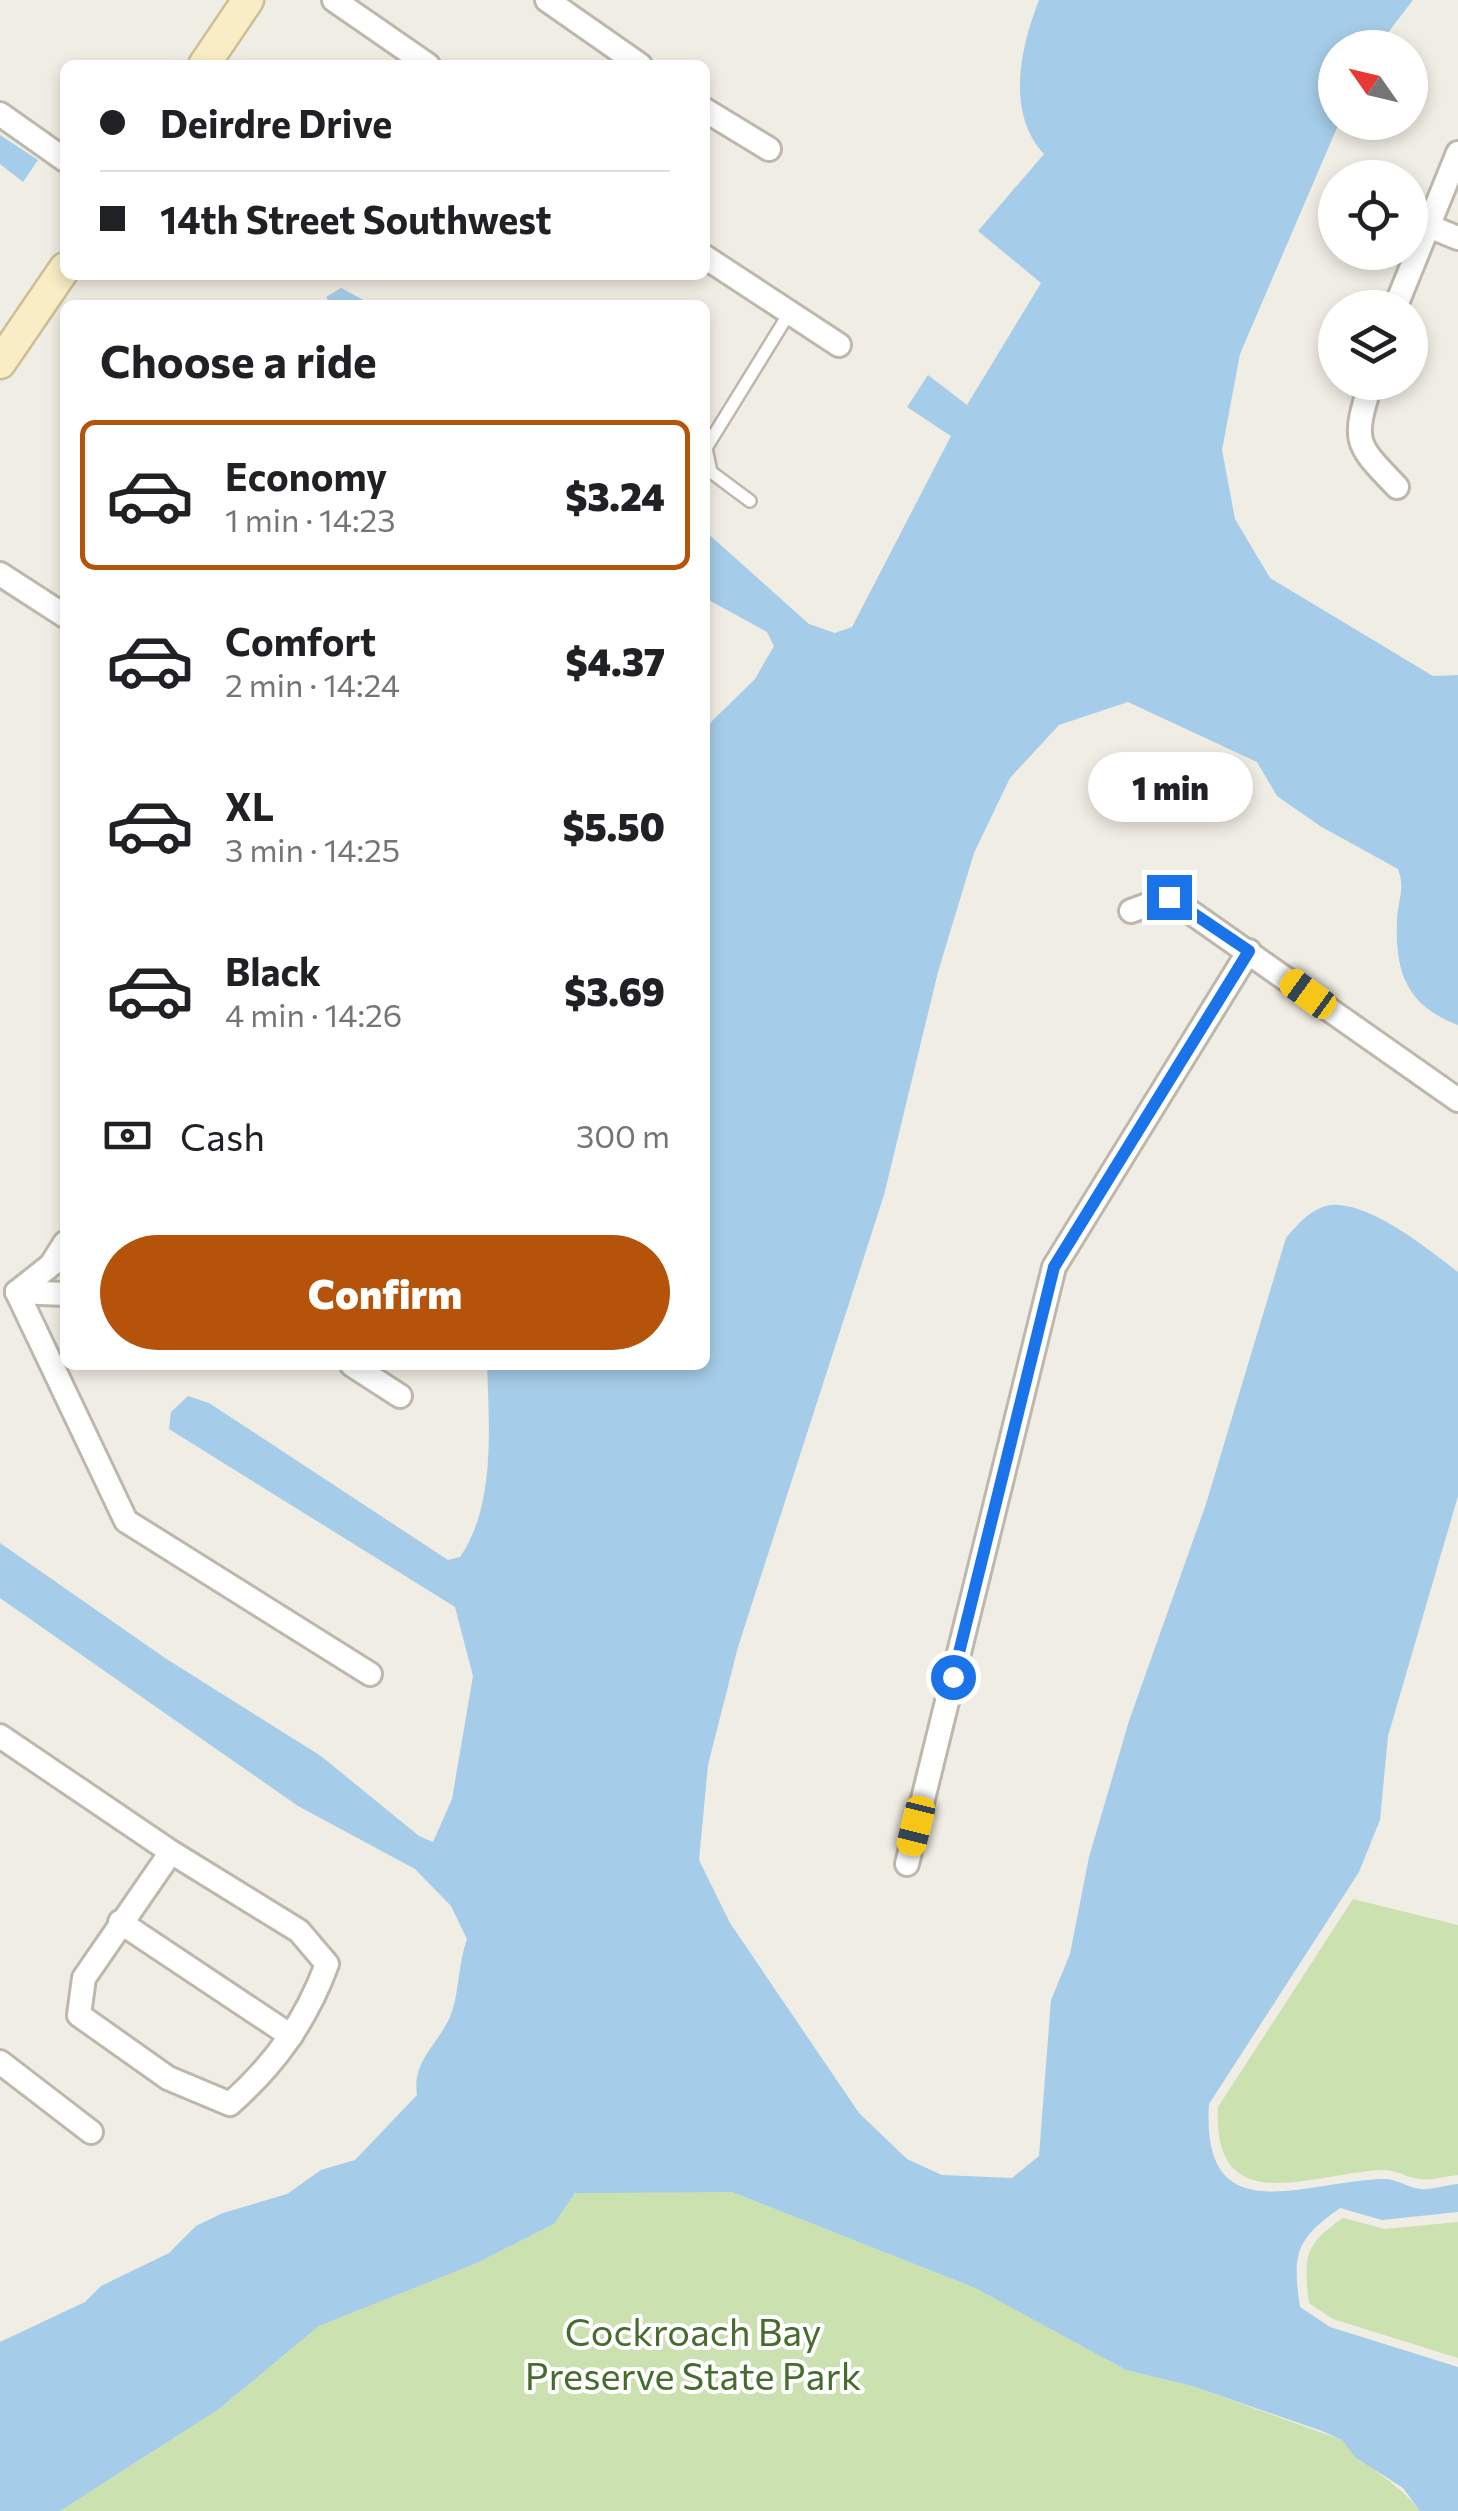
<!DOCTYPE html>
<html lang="en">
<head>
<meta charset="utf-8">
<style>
	body { margin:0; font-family:Commissioner,sans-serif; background:#f2f2f2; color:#202124; height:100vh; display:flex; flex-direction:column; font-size:38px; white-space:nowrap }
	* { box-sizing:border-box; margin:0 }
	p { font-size:32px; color:#757577 }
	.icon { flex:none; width:55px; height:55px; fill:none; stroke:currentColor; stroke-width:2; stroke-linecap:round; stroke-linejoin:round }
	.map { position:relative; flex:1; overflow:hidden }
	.details { position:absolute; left:60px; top:300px; width:650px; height:1070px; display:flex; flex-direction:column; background:#fff; border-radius:15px; box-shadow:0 5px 15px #0003 }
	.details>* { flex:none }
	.guide { position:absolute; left:60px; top:60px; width:650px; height:220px; border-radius:15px; box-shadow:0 5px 15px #0003; display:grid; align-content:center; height:220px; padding:0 40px; background:#fff }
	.needle { width:65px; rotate:304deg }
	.buttons { position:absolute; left:1318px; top:30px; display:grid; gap:20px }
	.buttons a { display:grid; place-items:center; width:110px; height:110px; border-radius:50%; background:#fff; box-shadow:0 5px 15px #0003; font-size:50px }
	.end { position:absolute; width:45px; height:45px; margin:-22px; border:12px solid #1a73e8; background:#fff; box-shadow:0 0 0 5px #fff }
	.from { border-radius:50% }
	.bubble { position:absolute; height:70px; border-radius:35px; background:#fff; box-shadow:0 5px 15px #0003; font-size:32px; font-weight:800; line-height:70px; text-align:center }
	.car { position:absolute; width:30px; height:60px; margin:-30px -15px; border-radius:12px; box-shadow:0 0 8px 2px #0007; background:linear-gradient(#f5c518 24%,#345 0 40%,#f5c518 0 76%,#345 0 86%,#f5c518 0) }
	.guide b { display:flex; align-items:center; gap:35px; height:95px; font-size:38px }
	.guide b+b { border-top:2px solid #e0e0e0 }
	.guide i { width:25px; height:25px; background:#202124 }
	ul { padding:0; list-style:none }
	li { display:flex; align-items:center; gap:30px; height:150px; margin:0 20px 15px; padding:0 20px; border:5px solid transparent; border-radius:15px }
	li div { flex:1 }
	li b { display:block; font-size:38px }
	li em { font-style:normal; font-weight:800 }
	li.on { border-color:#b45309 }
	li>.icon { width:90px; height:90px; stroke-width:1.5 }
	h2 { padding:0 40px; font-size:45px; line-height:120px }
	.pay { display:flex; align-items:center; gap:25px; height:110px; padding:0 40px; font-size:38px }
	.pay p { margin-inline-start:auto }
	.primary-button { display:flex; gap:20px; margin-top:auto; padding:20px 40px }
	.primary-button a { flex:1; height:115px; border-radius:60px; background:#b45309; color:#fff; font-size:40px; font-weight:800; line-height:115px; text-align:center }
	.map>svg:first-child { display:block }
	.green { fill:#cbe1b0 }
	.water { fill:#a5cce8 }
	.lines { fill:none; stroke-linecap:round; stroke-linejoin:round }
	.lane-casing { stroke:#beb7ab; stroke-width:16 }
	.street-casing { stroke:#beb7ab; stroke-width:28 }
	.secondary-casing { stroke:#ccbf97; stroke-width:35 }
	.lane { stroke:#fff; stroke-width:11 }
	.street { stroke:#fff; stroke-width:22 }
	.secondary { stroke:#f9edc5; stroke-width:30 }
	.route { stroke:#1a73e8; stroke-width:12 }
	.labels { text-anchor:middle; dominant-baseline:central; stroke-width:8; stroke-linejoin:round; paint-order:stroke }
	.park-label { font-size:38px; fill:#466d2e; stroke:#fff }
</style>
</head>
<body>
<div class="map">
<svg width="1458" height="2511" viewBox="0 0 1458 2511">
	<rect width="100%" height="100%" fill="#f0ede4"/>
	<g class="green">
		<path d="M1353,1899L1458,1925V2175C1446,2176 1431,2181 1419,2179C1406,2177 1395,2169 1381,2170C1309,2174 1212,2221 1218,2107Z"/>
		<path d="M607,2190L732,2192L975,2288L1126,2370L1192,2386L1342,2440C1364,2467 1397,2481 1420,2511H60L219,2409L319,2326L477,2263L554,2224L575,2193Z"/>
		<path d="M1343,2218L1385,2229L1458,2222V2358L1333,2319L1309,2303C1303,2256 1305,2244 1343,2218Z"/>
	</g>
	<g class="water">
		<path d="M1039,0H1413L1377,47L1335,48V122L1339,123L1240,354L1222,450L1235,519L1270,578L1433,676L1458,675V1025C1408,1006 1395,974 1397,922C1397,901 1406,890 1398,869L1320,826L1277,796L1257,762L1128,702L1059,725L1010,778L974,853L938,972L884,1195L738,1647L708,1765L699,1860L730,1923L859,2113L907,2159L942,2175L1012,2178L1039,2156L1051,2000L1070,1954L1089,1857L1129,1721L1206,1504L1286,1238C1297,1225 1312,1207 1331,1205C1370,1202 1428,1249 1458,1272V1496L1388,1736L1380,1820L1359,1872L1209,2104C1201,2233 1301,2182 1382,2179C1395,2178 1407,2187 1420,2189C1431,2190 1446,2185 1458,2184V2212L1382,2220L1340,2208C1296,2239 1292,2253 1300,2307L1330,2327L1458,2367V2511H1420L1403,2488L1355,2457L1342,2440L1322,2431L1192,2386L1126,2370L975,2288L732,2192L575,2193L554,2224L477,2263L319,2326L219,2409L60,2511H0V2342L85,2302L101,2286L169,2253L196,2226L223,2213L287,2194L321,2170L355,2160L417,2095C412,2061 437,2046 450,2017C459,1996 458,1964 467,1939L451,1906L415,1869L298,1806L0,1598V1543L165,1658L321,1756L419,1836L433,1842L452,1799L473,1676L455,1607L169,1429L171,1412L188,1396L209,1403L448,1560L460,1557C496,1505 489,1425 487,1365H705V742L711,722L755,679L774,646L767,632L705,598V531L809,624L835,633L852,627L951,436L907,407L928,375L967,405L1041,283L978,231L1044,154C1006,113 1020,48 1039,0Z"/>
		<polygon points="0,135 38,160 23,182 0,164"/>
		<polygon points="341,288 373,305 331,305 326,297"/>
	</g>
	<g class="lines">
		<g class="lane-casing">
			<polyline id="lane" points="750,501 711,472 706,448 788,315"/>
		</g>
		<g class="street-casing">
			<g id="street">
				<polyline points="334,0 428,65"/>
				<polyline points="547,0 640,65"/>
				<polyline points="705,110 769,149"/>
				<polyline points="0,114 65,160"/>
				<polyline points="1426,225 1458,238"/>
				<polyline points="705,257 839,345"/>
				<polyline points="1395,308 1458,153"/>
				<path d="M1371,382C1352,443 1355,443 1397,487"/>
				<polyline points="0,574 65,616"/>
				<polyline points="1131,911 1169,897 1458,1100"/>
				<polyline points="17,1292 126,1521 370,1674"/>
				<polyline points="17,1292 51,1265 65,1243"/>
				<polyline points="17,1292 65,1294"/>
				<polyline points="352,1365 400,1396"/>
				<path d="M0,1736L171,1852L299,1931L327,1964C306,2021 275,2064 230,2104L168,2078L79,2015L84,1978L171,1852"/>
				<polyline points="907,1864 1054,1267 1249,951"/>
				<polyline points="120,1922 291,2036"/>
				<polyline points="0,2062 91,2132"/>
			</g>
		</g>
		<g class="secondary-casing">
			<g id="secondary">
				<polyline points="204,65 248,0"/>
				<polyline points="0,363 65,268"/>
			</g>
		</g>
		<use href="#lane" class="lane"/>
		<use href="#street" class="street"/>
		<use href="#secondary" class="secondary"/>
	</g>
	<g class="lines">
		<polyline class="route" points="953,1677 1054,1267 1249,951 1169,897"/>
	</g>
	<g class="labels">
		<g class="park-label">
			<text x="693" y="2330">Cockroach Bay<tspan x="693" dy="44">Preserve State Park</tspan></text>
		</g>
	</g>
</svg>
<div class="buttons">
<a><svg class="needle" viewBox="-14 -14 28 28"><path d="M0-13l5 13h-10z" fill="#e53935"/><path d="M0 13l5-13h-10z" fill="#757577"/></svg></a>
<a><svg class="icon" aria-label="locate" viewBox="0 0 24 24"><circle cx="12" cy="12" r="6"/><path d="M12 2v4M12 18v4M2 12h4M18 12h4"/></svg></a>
<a><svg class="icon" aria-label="layers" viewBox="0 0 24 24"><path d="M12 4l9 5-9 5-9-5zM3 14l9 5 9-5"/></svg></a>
</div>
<i class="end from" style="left:953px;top:1677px"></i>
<i class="end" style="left:1169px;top:897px"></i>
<div class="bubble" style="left:1088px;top:752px;width:165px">1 min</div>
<i class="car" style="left:1308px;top:994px;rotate:306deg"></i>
<i class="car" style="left:916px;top:1826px;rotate:194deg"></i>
<div class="guide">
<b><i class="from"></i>Deirdre Drive</b>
<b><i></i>14th Street Southwest</b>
</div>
<section class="details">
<h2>Choose a ride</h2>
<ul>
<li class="on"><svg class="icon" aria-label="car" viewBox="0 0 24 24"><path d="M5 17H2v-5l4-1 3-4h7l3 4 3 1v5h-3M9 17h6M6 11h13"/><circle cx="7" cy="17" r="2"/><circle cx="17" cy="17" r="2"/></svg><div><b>Economy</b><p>1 min · 14:23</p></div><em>$3.24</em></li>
<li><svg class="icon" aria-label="car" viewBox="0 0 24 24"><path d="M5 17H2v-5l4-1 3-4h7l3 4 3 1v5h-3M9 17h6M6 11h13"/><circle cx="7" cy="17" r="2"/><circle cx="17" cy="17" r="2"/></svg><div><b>Comfort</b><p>2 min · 14:24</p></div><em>$4.37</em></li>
<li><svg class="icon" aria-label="car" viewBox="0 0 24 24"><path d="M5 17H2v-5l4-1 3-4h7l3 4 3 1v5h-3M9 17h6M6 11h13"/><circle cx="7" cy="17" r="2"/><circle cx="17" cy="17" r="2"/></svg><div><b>XL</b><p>3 min · 14:25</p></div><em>$5.50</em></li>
<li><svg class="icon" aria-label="car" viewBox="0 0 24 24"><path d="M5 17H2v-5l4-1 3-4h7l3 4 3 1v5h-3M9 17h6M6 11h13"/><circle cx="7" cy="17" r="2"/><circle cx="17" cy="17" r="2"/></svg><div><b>Black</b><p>4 min · 14:26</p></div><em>$3.69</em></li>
</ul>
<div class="pay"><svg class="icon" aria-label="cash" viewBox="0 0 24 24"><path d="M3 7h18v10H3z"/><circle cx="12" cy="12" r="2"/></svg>Cash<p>300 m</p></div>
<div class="primary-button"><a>Confirm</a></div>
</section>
</div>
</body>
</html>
